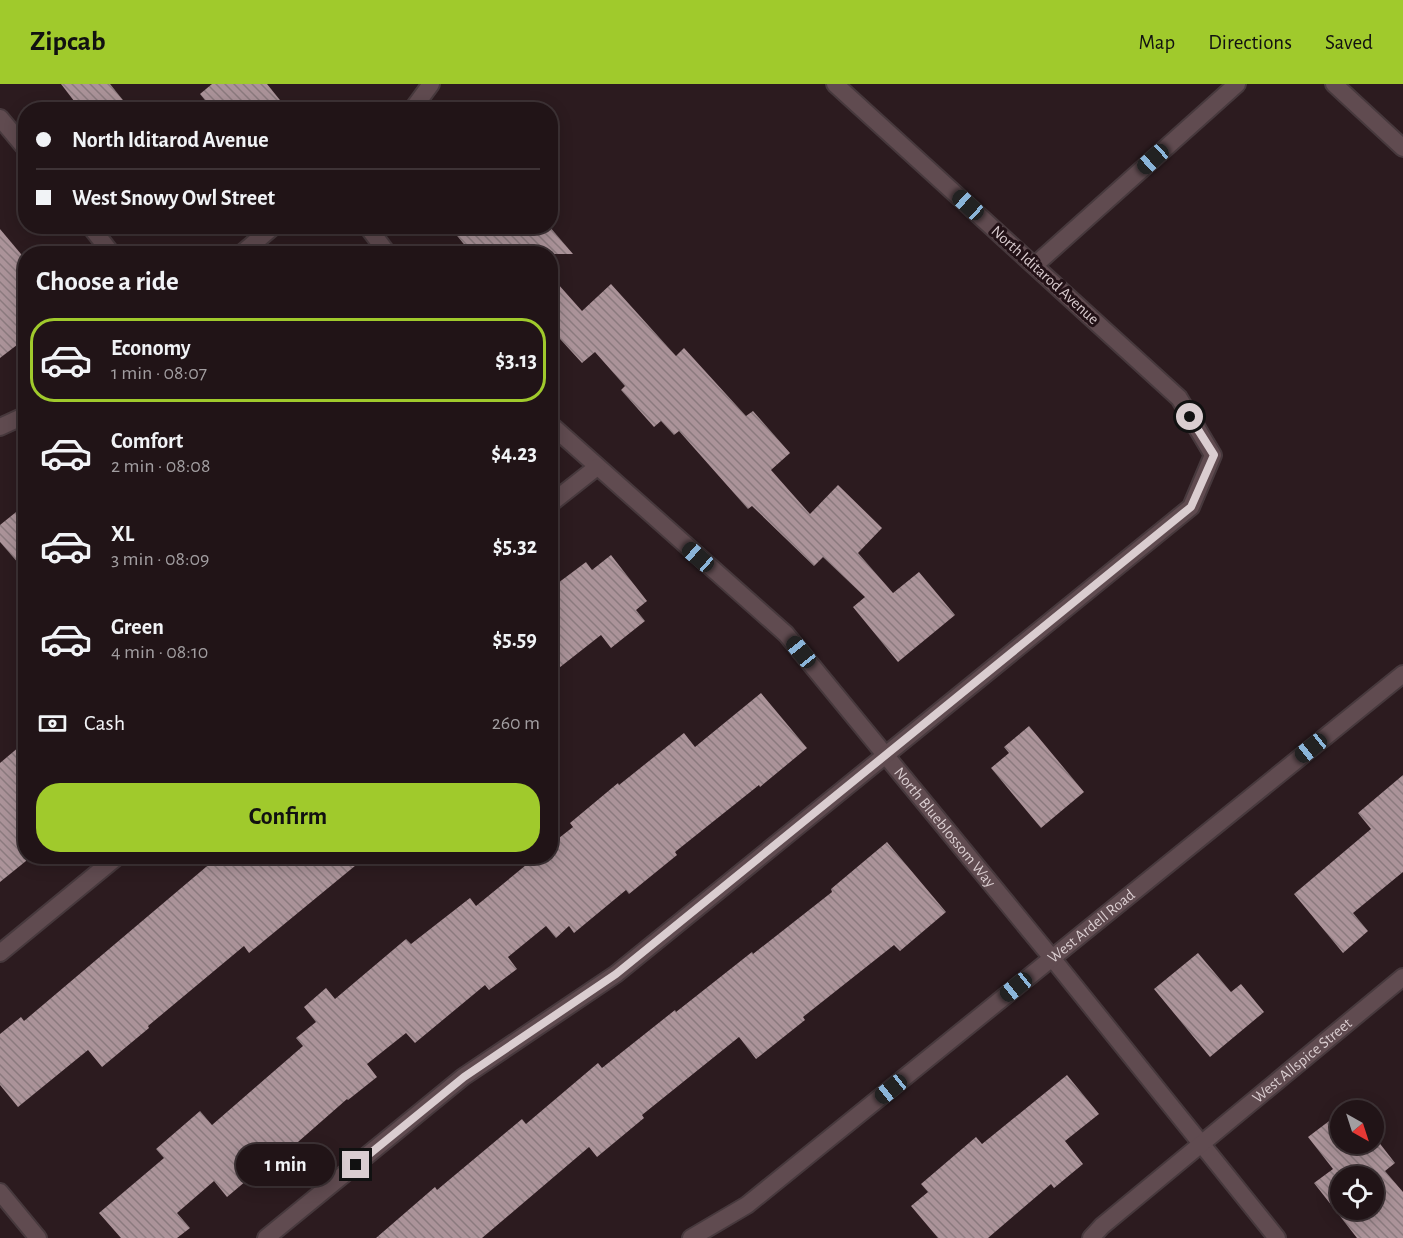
<!DOCTYPE html>
<html lang="en">
<head>
<meta charset="utf-8">
<style>
	body { margin:0; font-family:"Alegreya Sans",sans-serif; background:#2d2124; color:#f1f3f6; height:100vh; display:flex; flex-direction:column; font-size:22px; white-space:nowrap }
	* { box-sizing:border-box; margin:0 }
	p { font-size:20px; color:#a29ea1 }
	.icon { flex:none; width:33px; height:33px; fill:none; stroke:currentColor; stroke-width:2; stroke-linecap:round; stroke-linejoin:round }
	.map { position:relative; flex:1; overflow:hidden }
	.details { position:absolute; left:18px; top:162px; width:540px; height:618px; display:flex; flex-direction:column; background:#211417; border-radius:24px; box-shadow:0 3px 15px #0003,0 0 0 2px #3e3336 }
	.details>* { flex:none }
	.guide { position:absolute; left:18px; top:18px; width:540px; height:132px; border-radius:24px; box-shadow:0 3px 15px #0003,0 0 0 2px #3e3336; display:grid; align-content:center; height:132px; padding:0 18px; background:#211417 }
	.needle { width:39px; rotate:141deg }
	.buttons { position:absolute; left:1330px; top:1016px; display:grid; gap:12px }
	.buttons a { display:grid; place-items:center; width:54px; height:54px; border-radius:50%; background:#211417; box-shadow:0 3px 15px #0003,0 0 0 2px #3e3336; font-size:30px }
	.end { position:absolute; width:27px; height:27px; margin:-14px; border:8px solid #dacdd0; background:#111; box-shadow:0 0 0 3px #111 }
	.from { border-radius:50% }
	.bubble { position:absolute; height:42px; border-radius:21px; background:#211417; box-shadow:0 3px 15px #0003,0 0 0 2px #3e3336; font-size:20px; font-weight:700; line-height:42px; text-align:center }
	.car { position:absolute; width:18px; height:36px; margin:-18px -9px; border-radius:8px; box-shadow:0 0 4px 2px #0007; background:linear-gradient(#222 24%,#8ab4d8 0 40%,#222 0 76%,#8ab4d8 0 86%,#222 0) }
	.guide b { display:flex; align-items:center; gap:21px; height:57px; font-size:22px }
	.guide b+b { border-top:2px solid #3e3336 }
	.guide i { width:15px; height:15px; background:#f1f3f6 }
	ul { padding:0; list-style:none }
	li { display:flex; align-items:center; gap:18px; height:84px; margin:0 12px 9px; padding:0 6px; border:3px solid transparent; border-radius:24px }
	li div { flex:1 }
	li b { display:block; font-size:22px }
	li em { font-style:normal; font-weight:700 }
	li.on { border-color:#a0ca2c }
	li>.icon { width:54px; height:54px; stroke-width:1.5 }
	h2 { padding:0 18px; font-size:27px; line-height:72px }
	.pay { display:flex; align-items:center; gap:15px; height:66px; padding:0 18px; font-size:22px }
	.pay p { margin-inline-start:auto }
	.primary-button { display:flex; gap:12px; margin-top:auto; padding:12px 18px }
	.primary-button a { flex:1; height:69px; border-radius:24px; background:#a0ca2c; color:#111; font-size:24px; font-weight:700; line-height:69px; text-align:center }
	header { display:flex; align-items:center; gap:36px; box-sizing:border-box; height:84px; padding:0 30px; background:#a0ca2c; color:#111 }
	header strong { font-size:28px }
	nav { display:flex; gap:33px; margin-inline-start:auto; font-size:21px }
	.map>svg:first-child { display:block }
	.building { fill:url(#building-back-hatch); fill-rule:evenodd }
	.lines { fill:none; stroke-linecap:round; stroke-linejoin:round }
	.minor-casing { stroke:#47393d; stroke-width:20 }
	.tertiary-casing { stroke:#47393d; stroke-width:20 }
	.minor { stroke:#604b50; stroke-width:16 }
	.tertiary { stroke:#604b50; stroke-width:16 }
	.route { stroke:#dacdd0; stroke-width:8 }
	.labels { text-anchor:middle; dominant-baseline:central; stroke-width:6; stroke-linejoin:round; paint-order:stroke }
	.street-label { font-size:16px; fill:#dacdd0; stroke:#221116 }
</style>
</head>
<body>
<header>
<strong>Zipcab</strong>
<nav><a>Map</a><a>Directions</a><a>Saved</a></nav>
</header>
<div class="map">
<svg width="1403" height="1154" viewBox="0 0 1403 1154">
	<defs>
		<pattern id="building-back-hatch" width="6" height="6" patternUnits="userSpaceOnUse" patternTransform="scale(1.5)"><rect width="6" height="6" fill="#ab9399"/><path d="M-1 5l2 2M0 0l6 6M5-1l2 2" fill="none" stroke="#8b7a7e"/></pattern>
	</defs>
	<rect width="100%" height="100%" fill="#2c1b1f"/>
	<g class="building">
		<polygon points="61,0 110,0 131,26 81,26"/>
		<polygon points="212,0 267,0 288,26 213,26 200,10"/>
		<polygon points="449,142 549,142 573,170 472,170"/>
		<polygon points="0,145 26,176 26,254 0,274"/>
		<polygon points="550,191 582,227 611,200 676,272 684,264 746,332 753,327 790,369 771,386 810,430 838,401 882,444 858,469 893,509 919,488 955,531 898,578 853,523 865,513 823,473 814,482 752,422 748,425 679,347 674,351 661,337 654,343 621,306 625,302 595,268 582,279 550,244"/>
		<polygon points="26,420 26,488 0,458 0,441"/>
		<polygon points="611,471 647,517 636,526 645,537 611,564 601,551 550,591 550,505 586,478 592,486"/>
		<polygon points="761,609 807,664 760,703 759,701 675,768 677,771 629,810 626,806 574,849 569,842 556,854 546,842 508,873 517,885 489,906 485,901 415,959 406,949 367,980 377,993 348,1016 347,1015 282,1072 279,1069 227,1113 214,1097 177,1129 190,1144 177,1154 121,1154 99,1129 164,1074 156,1065 200,1027 212,1041 303,962 296,954 316,938 304,923 326,904 335,915 406,855 411,860 470,814 476,822 537,772 550,772 550,761 573,743 570,739 618,699 619,701 684,649 695,663"/>
		<polygon points="1029,642 1084,708 1041,744 991,684 1009,669 1004,663"/>
		<polygon points="26,657 26,777 0,798 0,679"/>
		<polygon points="1403,691 1403,788 1353,829 1368,847 1343,869 1294,810 1371,745 1358,729"/>
		<polygon points="887,758 946,828 900,867 894,861 803,933 805,936 756,975 739,953 642,1031 644,1034 597,1073 589,1063 482,1154 376,1154 435,1103 437,1106 522,1035 526,1040 598,979 602,984 675,926 676,928 752,868 753,870 832,808 831,805"/>
		<polygon points="219,772 367,772 249,869 244,862 148,942 149,944 102,983 88,966 18,1023 0,1001 0,950 21,933 24,937"/>
		<polygon points="1198,869 1231,908 1241,900 1264,928 1210,973 1154,905"/>
		<polygon points="1067,991 1099,1030 1065,1057 1083,1080 1054,1104 1051,1100 988,1154 938,1154 911,1122 928,1108 921,1100 976,1053 982,1060"/>
		<path d="M1341,1028V1059H1374V1052L1395,1079L1385,1087L1403,1108V1154H1357L1314,1099L1333,1085L1308,1053ZM1341,1092H1374V1125H1341Z"/>
	</g>
	<g class="lines">
		<g class="minor-casing">
			<g id="minor">
				<polyline points="1334,0 1403,64"/>
				<polyline points="412,26 431,0"/>
				<polyline points="0,34 26,65"/>
				<polyline points="90,142 112,170"/>
				<polyline points="367,142 388,170"/>
				<polyline points="241,170 274,142"/>
				<polyline points="1035,181 1237,0"/>
				<path id="s1" d="M550,340L786,550L1052,874L1277,1154"/>
				<polyline points="0,343 26,331"/>
				<polyline points="550,420 597,383"/>
				<polyline points="0,869 118,772"/>
				<polyline points="0,1108 38,1154"/>
				<polyline points="266,1154 463,993 616,890 1191,423 1213,371 1179,314 835,0"/>
				<path id="s2" d="M1091,1154L1102,1142L1403,893"/>
			</g>
		</g>
		<g class="tertiary-casing">
			<g id="tertiary">
				<path id="s3" d="M691,1154L747,1121L1403,590"/>
			</g>
		</g>
		<use href="#minor" class="minor"/>
		<use href="#tertiary" class="tertiary"/>
	</g>
	<g class="lines">
		<polyline class="route" points="356,1081 464,993 616,890 1191,423 1214,371 1190,333"/>
	</g>
	<g class="labels">
		<g class="street-label">
			<text transform="translate(1045 191) rotate(42)">North Iditarod Avenue</text>
			<text stroke="none"><textPath href="#s1" startOffset="566">North Blueblossom Way</textPath></text>
			<text stroke="none"><textPath href="#s3" startOffset="508">West Ardell Road</textPath></text>
			<text stroke="none"><textPath href="#s2" startOffset="276">West Allspice Street</textPath></text>
		</g>
	</g>
</svg>
<div class="buttons">
<a><svg class="needle" viewBox="-14 -14 28 28"><path d="M0-13l5 13h-10z" fill="#e53935"/><path d="M0 13l5-13h-10z" fill="#a29ea1"/></svg></a>
<a><svg class="icon" aria-label="locate" viewBox="0 0 24 24"><circle cx="12" cy="12" r="6"/><path d="M12 2v4M12 18v4M2 12h4M18 12h4"/></svg></a>
</div>
<i class="end from" style="left:1190px;top:333px"></i>
<i class="end" style="left:356px;top:1081px"></i>
<div class="bubble" style="left:236px;top:1060px;width:99px">1 min</div>
<i class="car" style="left:1153px;top:75px;rotate:228deg"></i>
<i class="car" style="left:968px;top:121px;rotate:312deg"></i>
<i class="car" style="left:698px;top:473px;rotate:311deg"></i>
<i class="car" style="left:801px;top:568px;rotate:321deg"></i>
<i class="car" style="left:1311px;top:664px;rotate:231deg"></i>
<i class="car" style="left:1016px;top:903px;rotate:231deg"></i>
<i class="car" style="left:891px;top:1005px;rotate:231deg"></i>
<div class="guide">
<b><i class="from"></i>North Iditarod Avenue</b>
<b><i></i>West Snowy Owl Street</b>
</div>
<section class="details">
<h2>Choose a ride</h2>
<ul>
<li class="on"><svg class="icon" aria-label="car" viewBox="0 0 24 24"><path d="M5 17H2v-5l4-1 3-4h7l3 4 3 1v5h-3M9 17h6M6 11h13"/><circle cx="7" cy="17" r="2"/><circle cx="17" cy="17" r="2"/></svg><div><b>Economy</b><p>1 min · 08:07</p></div><em>$3.13</em></li>
<li><svg class="icon" aria-label="car" viewBox="0 0 24 24"><path d="M5 17H2v-5l4-1 3-4h7l3 4 3 1v5h-3M9 17h6M6 11h13"/><circle cx="7" cy="17" r="2"/><circle cx="17" cy="17" r="2"/></svg><div><b>Comfort</b><p>2 min · 08:08</p></div><em>$4.23</em></li>
<li><svg class="icon" aria-label="car" viewBox="0 0 24 24"><path d="M5 17H2v-5l4-1 3-4h7l3 4 3 1v5h-3M9 17h6M6 11h13"/><circle cx="7" cy="17" r="2"/><circle cx="17" cy="17" r="2"/></svg><div><b>XL</b><p>3 min · 08:09</p></div><em>$5.32</em></li>
<li><svg class="icon" aria-label="car" viewBox="0 0 24 24"><path d="M5 17H2v-5l4-1 3-4h7l3 4 3 1v5h-3M9 17h6M6 11h13"/><circle cx="7" cy="17" r="2"/><circle cx="17" cy="17" r="2"/></svg><div><b>Green</b><p>4 min · 08:10</p></div><em>$5.59</em></li>
</ul>
<div class="pay"><svg class="icon" aria-label="cash" viewBox="0 0 24 24"><path d="M3 7h18v10H3z"/><circle cx="12" cy="12" r="2"/></svg>Cash<p>260 m</p></div>
<div class="primary-button"><a>Confirm</a></div>
</section>
</div>
</body>
</html>
